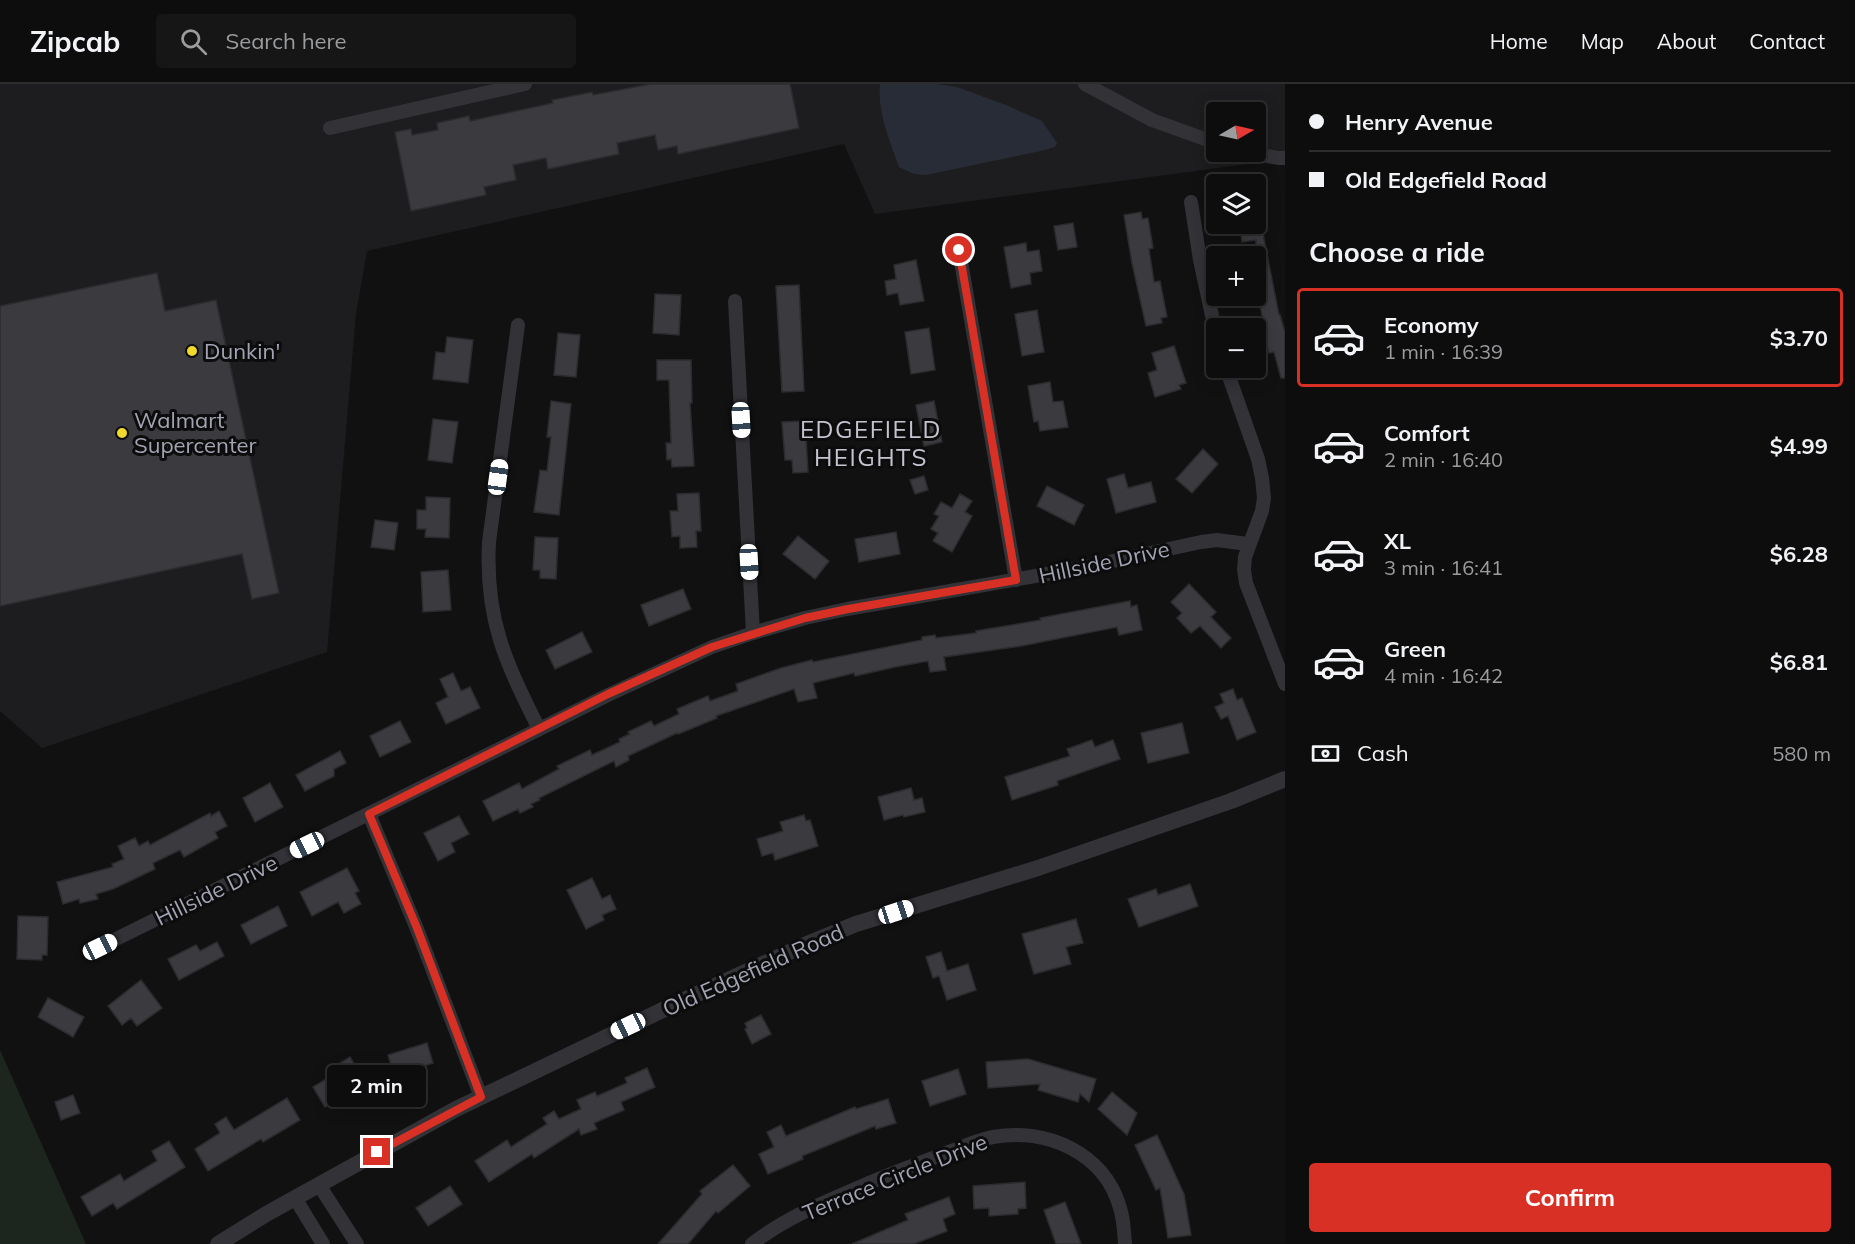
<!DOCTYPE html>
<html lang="en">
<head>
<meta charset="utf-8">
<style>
	body { margin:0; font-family:Mulish,sans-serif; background:#161617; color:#f1f3f6; height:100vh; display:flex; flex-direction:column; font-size:22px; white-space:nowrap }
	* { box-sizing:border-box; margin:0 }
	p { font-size:20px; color:#9a9c9e }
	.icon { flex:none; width:33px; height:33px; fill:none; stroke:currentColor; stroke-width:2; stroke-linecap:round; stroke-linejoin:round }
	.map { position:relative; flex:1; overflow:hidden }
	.details { display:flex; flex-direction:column; background:#0d0d0e; width:570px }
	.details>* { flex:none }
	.guide { display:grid; align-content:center; height:132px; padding:0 24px; background:#0d0d0e }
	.needle { width:39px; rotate:81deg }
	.fabs { position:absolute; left:1206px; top:18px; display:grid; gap:12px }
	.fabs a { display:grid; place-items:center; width:60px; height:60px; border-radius:6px; background:#0d0d0e; box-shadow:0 3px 15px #0003,0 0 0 2px #2d2d2e; font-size:30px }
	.end { position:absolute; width:27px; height:27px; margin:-14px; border:8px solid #d93025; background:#fff; box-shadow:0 0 0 3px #fff }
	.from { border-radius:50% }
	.bubble { position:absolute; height:42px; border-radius:6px; background:#0d0d0e; box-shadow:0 3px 15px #0003,0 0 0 2px #2d2d2e; font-size:20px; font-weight:700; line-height:42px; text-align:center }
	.car { position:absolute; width:18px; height:36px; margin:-18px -9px; border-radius:8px; box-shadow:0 0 4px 2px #0007; background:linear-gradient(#fff 24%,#345 0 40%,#fff 0 76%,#345 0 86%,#fff 0) }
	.guide b { display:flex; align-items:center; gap:21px; height:57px; font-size:22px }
	.guide b+b { border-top:2px solid #2d2d2e }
	.guide i { width:15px; height:15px; background:#f1f3f6 }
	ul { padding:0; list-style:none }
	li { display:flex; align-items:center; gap:18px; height:99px; margin:0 12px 9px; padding:0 12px; border:3px solid transparent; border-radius:6px }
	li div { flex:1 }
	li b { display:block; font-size:22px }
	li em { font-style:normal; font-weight:700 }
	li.selected { border-color:#d93025 }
	li>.icon { width:54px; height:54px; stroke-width:1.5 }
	h2 { padding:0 24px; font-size:27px; line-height:72px }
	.pay { display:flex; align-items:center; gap:15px; height:66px; padding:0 24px; font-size:22px }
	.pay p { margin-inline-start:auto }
	.button { display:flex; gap:12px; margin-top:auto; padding:12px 24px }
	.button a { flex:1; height:69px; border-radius:6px; background:#d93025; color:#fff; font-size:24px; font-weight:700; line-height:69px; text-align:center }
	header { display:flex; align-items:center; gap:36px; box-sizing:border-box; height:84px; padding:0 30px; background:#0d0d0e; border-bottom:2px solid #2d2d2e }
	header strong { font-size:28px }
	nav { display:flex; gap:33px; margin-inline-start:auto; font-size:21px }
	.search { width:420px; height:54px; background:#161617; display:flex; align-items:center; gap:15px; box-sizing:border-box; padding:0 21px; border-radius:6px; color:#9a9c9e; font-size:22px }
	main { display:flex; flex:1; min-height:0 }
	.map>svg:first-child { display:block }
	.built { fill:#1d1d1f; fill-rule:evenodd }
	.green { fill:#1d251f }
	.water { fill:#282c36 }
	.building { fill:#3b3b3f; stroke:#2c2b2e; stroke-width:1.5 }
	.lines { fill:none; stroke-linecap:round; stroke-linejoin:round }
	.minor { stroke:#323237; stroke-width:14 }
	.tertiary { stroke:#323237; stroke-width:16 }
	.route { stroke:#d93025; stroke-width:8 }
	.poi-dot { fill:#f0d92c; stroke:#0c0c0d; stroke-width:2 }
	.labels { text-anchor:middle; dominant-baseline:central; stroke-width:6; stroke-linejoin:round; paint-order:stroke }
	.poi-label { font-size:22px; fill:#a2a4b3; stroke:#0c0c0d; text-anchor:start }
	.street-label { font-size:22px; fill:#a2a4b3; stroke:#0c0c0d }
	.neighbourhood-label { font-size:24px; letter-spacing:1.5px; fill:#c3c4cf; stroke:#0c0c0d }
</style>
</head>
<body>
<header>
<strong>Zipcab</strong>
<div class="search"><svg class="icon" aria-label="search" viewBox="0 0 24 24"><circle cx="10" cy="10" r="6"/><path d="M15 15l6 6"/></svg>Search here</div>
<nav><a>Home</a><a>Map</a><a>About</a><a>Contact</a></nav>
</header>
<main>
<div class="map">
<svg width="1285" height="1160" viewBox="0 0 1285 1160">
	<rect width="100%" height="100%" fill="#111112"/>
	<path class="built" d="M0,0H1285V75L875,130L844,60L367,167L356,230L327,568L42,664L0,627ZM1216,28H1256V68H1216Z"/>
	<polygon class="green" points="0,966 86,1160 0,1160"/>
	<path class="water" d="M880,0H937L957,3L1006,21L1042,37L1057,59L1055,63L1041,67L926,91L914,90L899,83C890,58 877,27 880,0Z"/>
	<g class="building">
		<polygon points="651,0 790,0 799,44 678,70 677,62 658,66 655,51 617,59 619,70 548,85 546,74 513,81 516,96 484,103 486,111 411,127 395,48 411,45 412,51 438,46 437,39 469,32 470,37 553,19 552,16 592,8 593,11"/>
		<polygon points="1141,128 1142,135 1148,134 1153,164 1149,165 1154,198 1160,197 1167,233 1161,234 1162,239 1146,242 1132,179 1124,131"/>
		<polygon points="1073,139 1077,163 1058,166 1054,142"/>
		<polygon points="1240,140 1262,140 1264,155 1279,231 1280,231 1285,248 1285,294 1281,294 1274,268 1269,269 1260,236 1263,236 1258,212 1256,212 1256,156 1242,158"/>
		<polygon points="1026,159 1027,168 1039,166 1042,187 1030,189 1031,200 1011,204 1004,163"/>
		<polygon points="916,176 924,217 900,221 898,209 887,211 885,197 896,195 894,181"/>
		<polygon points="157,189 165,227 216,216 279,509 252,515 242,470 0,522 0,222"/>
		<polygon points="799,201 804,307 782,308 776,202"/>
		<polygon points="655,210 681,211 679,251 653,249"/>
		<polygon points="1037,226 1044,268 1022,272 1015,230"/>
		<polygon points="929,244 935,286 911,290 905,248"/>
		<polygon points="558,249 580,251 576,293 554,291"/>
		<polygon points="447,253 473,256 468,299 433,295 436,268 445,269"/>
		<polygon points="1174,262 1186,299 1179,301 1181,305 1155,313 1148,289 1157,286 1152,269"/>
		<polygon points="657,276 691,276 692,319 690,319 694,382 672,383 671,375 667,376 666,359 671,359 669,296 657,296"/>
		<polygon points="1050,298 1053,318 1063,317 1068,343 1040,347 1038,337 1034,338 1028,302"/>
		<polygon points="551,317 571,320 559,431 534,428 540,386 547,387 551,353 547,353"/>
		<polygon points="934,317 942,358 924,362 916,321"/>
		<polygon points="433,335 458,338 452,379 428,376"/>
		<polygon points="805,337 808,388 793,389 792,376 785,376 782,338"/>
		<polygon points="1203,365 1218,380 1192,409 1176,395"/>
		<polygon points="1124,390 1128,404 1151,398 1156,418 1116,429 1107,395"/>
		<polygon points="924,392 928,406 915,410 910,396"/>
		<polygon points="1047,402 1084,421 1074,441 1037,422"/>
		<polygon points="699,409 701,447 696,447 697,463 680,464 680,452 672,453 670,427 678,427 677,410"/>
		<polygon points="960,410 972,417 965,428 972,432 952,468 933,457 938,449 931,445 939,432 934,430 941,418 952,424"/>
		<polygon points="426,413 450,414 449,454 425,453 426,445 417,445 417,426 426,426"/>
		<polygon points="375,436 398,439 394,466 371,463"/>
		<polygon points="896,448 900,470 859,478 855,455"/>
		<polygon points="798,452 829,477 815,495 783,470"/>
		<polygon points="535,453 558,454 556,495 540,494 540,486 533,486"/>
		<polygon points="448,486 451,526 423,528 421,488"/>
		<polygon points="1189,500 1216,528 1211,533 1231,554 1221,564 1200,542 1191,549 1177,534 1182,529 1171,518"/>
		<polygon points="683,505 691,525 649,542 641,521"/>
		<polygon points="1130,517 1131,523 1137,521 1142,546 1119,551 1117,543 1021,562 944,573 946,586 930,588 928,577 895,583 855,592 854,589 813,599 817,614 798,618 794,605 716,632 717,634 678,650 677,649 628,672 629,676 616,683 614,677 539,714 540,716 531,720 533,723 520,729 518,725 493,737 483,717 519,699 522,705 559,685 557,682 590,666 592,671 620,658 619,655 630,650 628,648 651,637 654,642 679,630 677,625 708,612 710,617 738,607 736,600 781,584 812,576 813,578 922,556 922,553 935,551 936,554 976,549 976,547 1041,536 1040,534"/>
		<polygon points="582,548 592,568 555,585 546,566"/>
		<polygon points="453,589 461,607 470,603 480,624 446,640 436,619 448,613 440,595"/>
		<polygon points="1233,605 1237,616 1242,614 1256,648 1237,656 1228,632 1221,635 1215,623 1224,619 1220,610"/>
		<polygon points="400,637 411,658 380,673 370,652"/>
		<polygon points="1182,639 1189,669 1148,679 1141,649"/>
		<polygon points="1092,656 1095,663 1113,656 1120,675 1057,697 1058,701 1012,716 1005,693 1070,672 1067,665"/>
		<polygon points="340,667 346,679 334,685 334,692 305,707 296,691"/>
		<polygon points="270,699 283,723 255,738 243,714"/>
		<polygon points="911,704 914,716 922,714 925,728 904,733 903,731 884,736 878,713"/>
		<polygon points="219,727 227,742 215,748 218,754 184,773 180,766 153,779 155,785 113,805 96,810 98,815 80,819 79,815 63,820 57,798 113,783 112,780 124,775 118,762 135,754 139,762 148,757 150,761 210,729 211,732"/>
		<polygon points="804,731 806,737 810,736 818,762 775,776 773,769 762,772 757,755 783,747 780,738"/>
		<polygon points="459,732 469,750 451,759 455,768 438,777 424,749"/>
		<polygon points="347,784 359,807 355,809 361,820 344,829 338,818 312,832 300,808"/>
		<polygon points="592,794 602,815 610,811 616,825 602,831 604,836 586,845 567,806"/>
		<polygon points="1190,800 1198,822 1139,843 1128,815 1156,805 1158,811"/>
		<polygon points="278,822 287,842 251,860 241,841"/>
		<polygon points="18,832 48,833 47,871 42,871 42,876 17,875"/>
		<polygon points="1076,835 1083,859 1066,863 1071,880 1034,890 1022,850"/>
		<polygon points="217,858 224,872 179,896 168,875 196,861 200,867"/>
		<polygon points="941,868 947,887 968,880 976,906 947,916 939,892 933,894 926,873"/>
		<polygon points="141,896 162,924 137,942 131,934 122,941 108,922"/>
		<polygon points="48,914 84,933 73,953 38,933"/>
		<polygon points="761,931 771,950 752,960 745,945 747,944 745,939"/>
		<polygon points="427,959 433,979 394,992 388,971"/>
		<polygon points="350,973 366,1000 325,1023 313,1003 338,988 335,982"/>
		<polygon points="1028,975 1096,995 1089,1018 1080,1010 1078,1018 1038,1006 1040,1000 988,1004 986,978"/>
		<polygon points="647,984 655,1003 621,1018 624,1026 594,1039 597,1045 581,1051 579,1045 534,1074 532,1070 489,1098 475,1077 507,1056 511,1063 547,1040 543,1034 554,1027 559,1035 581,1025 577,1016 595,1008 597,1012 627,999 625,994"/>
		<polygon points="958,985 966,1010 930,1022 922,997"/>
		<polygon points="1112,1008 1137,1029 1127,1051 1098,1025"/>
		<polygon points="73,1011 80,1029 61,1036 55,1018"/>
		<polygon points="287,1014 300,1036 263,1058 261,1055 208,1087 195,1065 220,1049 215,1040 226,1033 234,1046"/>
		<polygon points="888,1015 896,1039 876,1045 875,1042 802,1072 803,1075 768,1090 759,1070 774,1063 767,1048 781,1041 786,1052 855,1023 856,1025"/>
		<polygon points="1157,1051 1184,1110 1191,1151 1168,1154 1160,1104 1156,1106 1135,1061"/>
		<polygon points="169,1057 185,1083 117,1125 113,1119 92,1132 81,1113 120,1090 124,1097 157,1077 152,1067"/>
		<polygon points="733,1081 750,1102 718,1129 716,1127 688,1160 658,1160 702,1110 700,1107"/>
		<polygon points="1025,1098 1026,1124 1018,1125 1018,1130 989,1132 989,1124 974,1125 973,1102"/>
		<polygon points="450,1102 462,1120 428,1142 416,1124"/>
		<polygon points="949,1113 955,1130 943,1135 947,1147 914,1160 852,1160 908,1136 905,1130"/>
		<polygon points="1065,1118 1081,1160 1056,1160 1044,1126"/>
	</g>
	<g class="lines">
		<g class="minor">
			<polyline points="1085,0 1152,36 1216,59"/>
			<polyline points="330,44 525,0"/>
			<polyline points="1247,68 1278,74 1285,74"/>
			<polyline points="1191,118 1200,176 1216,250"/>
			<polyline points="959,166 1016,496"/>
			<polyline points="735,217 753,549"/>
			<path d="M518,241L489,458C485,535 505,577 539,645"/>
			<polyline points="1226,284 1258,375 1262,394 1264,414 1262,427 1245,473 1244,486 1246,499 1285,600"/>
			<polyline points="369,730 417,845 481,1013"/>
			<polyline points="100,863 608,611 712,563 753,549 805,534 847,525 1081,484 1201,458 1217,456 1248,460"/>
			<polyline points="319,1101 357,1160"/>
			<polyline points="295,1114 323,1160"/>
			<path d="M752,1160C787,1132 829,1117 869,1099C894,1088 920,1079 946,1069C961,1064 977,1056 993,1053C1046,1043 1105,1069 1120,1124C1124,1136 1124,1148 1125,1160"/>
		</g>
		<polyline class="tertiary" points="218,1160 268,1129 456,1025 671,922 807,860 856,840 1038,784 1231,717 1285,695"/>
	</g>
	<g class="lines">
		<polyline class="route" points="377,1068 481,1013 417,844 369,730 608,610 712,563 805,534 848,525 1016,496 959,166"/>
	</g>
	<g class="poi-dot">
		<circle cx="192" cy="267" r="6"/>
		<circle cx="122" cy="349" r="6"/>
	</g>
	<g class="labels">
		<g class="poi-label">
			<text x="204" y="267">Dunkin'</text>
			<text x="134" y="336">Walmart<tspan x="134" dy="25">Supercenter</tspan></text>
		</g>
		<g class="street-label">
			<text transform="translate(1104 478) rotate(-12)">Hillside Drive</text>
			<text transform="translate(216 806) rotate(-26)">Hillside Drive</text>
			<text transform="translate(753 886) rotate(-24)">Old Edgefield Road</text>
			<text transform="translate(895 1093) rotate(-22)">Terrace Circle Drive</text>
		</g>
		<g class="neighbourhood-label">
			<text x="871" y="345">EDGEFIELD<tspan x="871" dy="28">HEIGHTS</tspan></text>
		</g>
	</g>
</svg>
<div class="fabs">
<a><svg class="needle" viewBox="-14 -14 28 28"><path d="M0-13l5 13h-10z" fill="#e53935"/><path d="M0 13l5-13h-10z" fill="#9a9c9e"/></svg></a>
<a><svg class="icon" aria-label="layers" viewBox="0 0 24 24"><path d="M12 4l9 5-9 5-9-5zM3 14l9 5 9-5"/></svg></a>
<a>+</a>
<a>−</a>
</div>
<i class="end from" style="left:959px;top:166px"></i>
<i class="end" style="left:377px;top:1068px"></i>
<div class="bubble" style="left:327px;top:981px;width:99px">2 min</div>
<i class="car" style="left:741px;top:336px;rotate:177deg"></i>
<i class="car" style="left:498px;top:393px;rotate:8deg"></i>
<i class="car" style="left:749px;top:478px;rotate:177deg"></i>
<i class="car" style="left:307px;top:761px;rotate:244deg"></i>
<i class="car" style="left:896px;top:828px;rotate:72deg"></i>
<i class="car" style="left:100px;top:863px;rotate:64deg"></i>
<i class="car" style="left:628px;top:942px;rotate:245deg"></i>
</div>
<section class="details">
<div class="guide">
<b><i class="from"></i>Henry Avenue</b>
<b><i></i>Old Edgefield Road</b>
</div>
<h2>Choose a ride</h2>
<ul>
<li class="selected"><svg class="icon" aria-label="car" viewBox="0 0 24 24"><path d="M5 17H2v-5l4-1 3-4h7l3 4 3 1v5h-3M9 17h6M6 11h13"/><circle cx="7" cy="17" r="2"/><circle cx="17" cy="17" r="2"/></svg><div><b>Economy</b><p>1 min · 16:39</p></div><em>$3.70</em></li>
<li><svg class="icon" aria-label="car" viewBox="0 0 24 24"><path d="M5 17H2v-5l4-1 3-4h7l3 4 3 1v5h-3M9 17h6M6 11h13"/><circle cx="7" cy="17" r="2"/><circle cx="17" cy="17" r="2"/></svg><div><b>Comfort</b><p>2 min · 16:40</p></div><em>$4.99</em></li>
<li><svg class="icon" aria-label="car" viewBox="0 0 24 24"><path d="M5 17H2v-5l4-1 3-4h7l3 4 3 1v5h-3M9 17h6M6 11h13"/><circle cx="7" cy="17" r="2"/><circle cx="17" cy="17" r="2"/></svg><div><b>XL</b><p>3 min · 16:41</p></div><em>$6.28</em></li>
<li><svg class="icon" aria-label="car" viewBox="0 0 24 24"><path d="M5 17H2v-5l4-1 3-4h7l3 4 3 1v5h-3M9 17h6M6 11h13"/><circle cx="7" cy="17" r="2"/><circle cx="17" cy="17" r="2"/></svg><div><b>Green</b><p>4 min · 16:42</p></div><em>$6.81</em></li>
</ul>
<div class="pay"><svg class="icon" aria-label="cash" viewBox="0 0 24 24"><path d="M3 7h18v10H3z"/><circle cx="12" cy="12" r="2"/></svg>Cash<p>580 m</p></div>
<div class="button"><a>Confirm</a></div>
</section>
</main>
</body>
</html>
